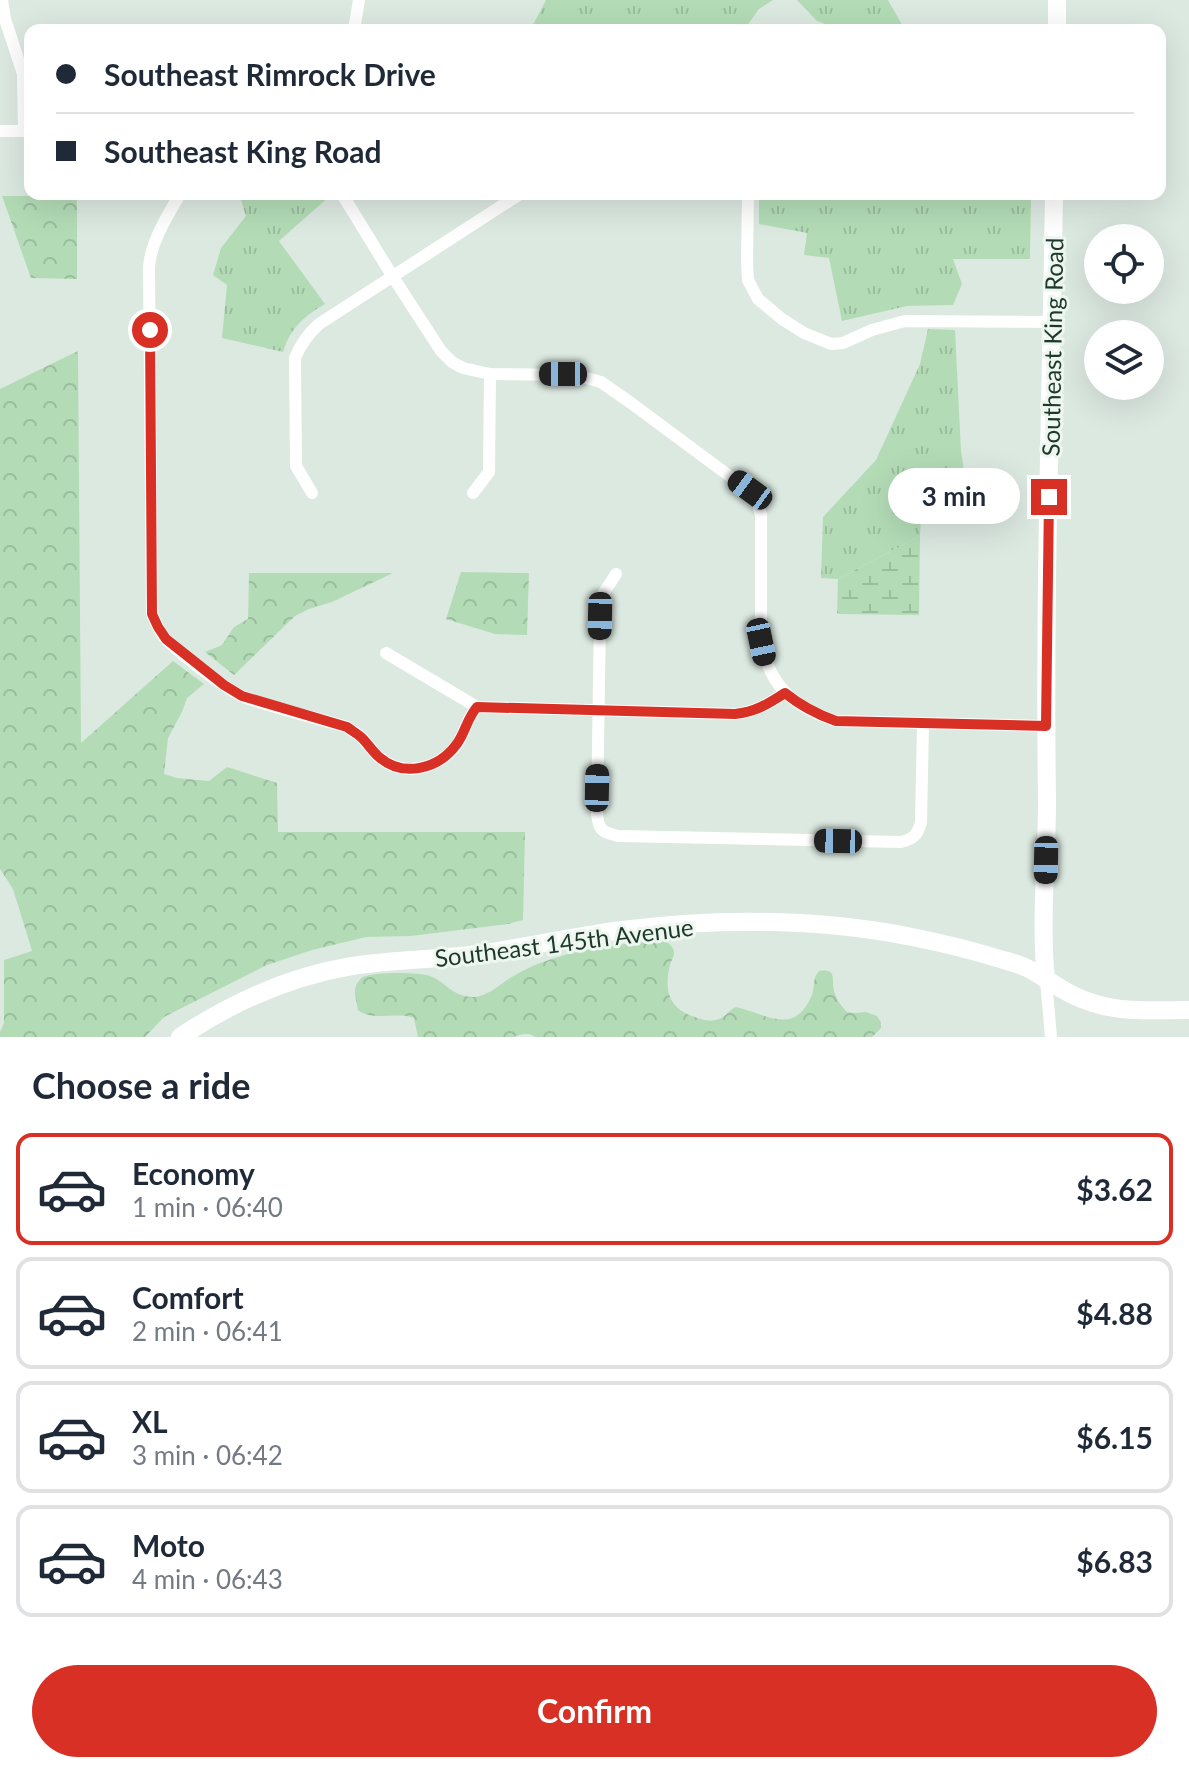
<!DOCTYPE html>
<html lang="en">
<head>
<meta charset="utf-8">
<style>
	body { margin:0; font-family:Lato,sans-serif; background:#f2f2f3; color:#1f2937; height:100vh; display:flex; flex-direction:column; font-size:30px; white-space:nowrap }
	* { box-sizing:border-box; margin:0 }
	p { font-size:26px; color:#747a83 }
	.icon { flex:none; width:44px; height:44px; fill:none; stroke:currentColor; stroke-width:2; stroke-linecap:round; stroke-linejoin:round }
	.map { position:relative; height:1037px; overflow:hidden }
	.details { display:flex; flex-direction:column; background:#fff; flex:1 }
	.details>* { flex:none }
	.guide { position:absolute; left:24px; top:24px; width:1142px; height:176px; border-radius:16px; box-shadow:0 8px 32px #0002; display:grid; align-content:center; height:176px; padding:0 32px; background:#fff }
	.controls { position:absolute; left:1084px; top:224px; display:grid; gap:16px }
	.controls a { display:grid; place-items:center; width:80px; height:80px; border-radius:50%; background:#fff; box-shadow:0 8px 32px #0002; font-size:40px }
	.end { position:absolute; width:36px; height:36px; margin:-18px; border:10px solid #d93025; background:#fff; box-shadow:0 0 0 4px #fff }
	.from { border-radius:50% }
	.bubble { position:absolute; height:56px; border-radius:28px; background:#fff; box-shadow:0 8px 32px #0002; font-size:26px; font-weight:700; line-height:56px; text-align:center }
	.car { position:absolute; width:24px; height:48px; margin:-24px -12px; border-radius:10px; box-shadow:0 0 6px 2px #0007; background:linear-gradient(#222 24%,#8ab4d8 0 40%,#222 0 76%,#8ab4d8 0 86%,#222 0) }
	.guide b { display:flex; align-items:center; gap:28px; height:76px; font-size:30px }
	.guide b+b { border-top:2px solid #e0e1e3 }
	.guide i { width:20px; height:20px; background:#1f2937 }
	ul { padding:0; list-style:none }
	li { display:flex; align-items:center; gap:24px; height:112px; margin:0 16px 12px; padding:0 16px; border:4px solid #e0e1e3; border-radius:16px }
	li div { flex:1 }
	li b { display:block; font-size:30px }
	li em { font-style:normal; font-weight:700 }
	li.active { border-color:#d93025 }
	li>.icon { width:72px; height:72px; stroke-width:1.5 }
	h2 { padding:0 32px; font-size:36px; line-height:96px }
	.primary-button { display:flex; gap:16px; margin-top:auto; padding:16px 32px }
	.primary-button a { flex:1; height:92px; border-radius:48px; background:#d93025; color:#fff; font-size:32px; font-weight:700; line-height:92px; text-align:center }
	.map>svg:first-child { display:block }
	.grass { fill:url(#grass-tufts) }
	.forest { fill:url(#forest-crowns) }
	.wetland { fill:url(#wetland-marsh) }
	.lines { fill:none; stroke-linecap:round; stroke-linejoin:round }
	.street { stroke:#fff; stroke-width:12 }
	.secondary { stroke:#fff; stroke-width:18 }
	.route { stroke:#d93025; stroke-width:10 }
	.labels { text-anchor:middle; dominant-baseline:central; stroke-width:6; stroke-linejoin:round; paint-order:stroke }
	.street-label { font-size:24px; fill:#1e392c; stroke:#edf6ef }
</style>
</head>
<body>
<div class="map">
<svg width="1189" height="1037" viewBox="0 0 1189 1037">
	<defs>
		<pattern id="grass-tufts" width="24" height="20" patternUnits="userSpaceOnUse" patternTransform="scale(2)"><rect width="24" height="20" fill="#b3dcb6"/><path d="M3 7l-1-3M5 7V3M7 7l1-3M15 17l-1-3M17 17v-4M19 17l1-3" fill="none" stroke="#9abe9d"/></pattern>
		<pattern id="forest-crowns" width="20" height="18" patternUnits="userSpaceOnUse" patternTransform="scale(2)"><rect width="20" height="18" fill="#b3dcb6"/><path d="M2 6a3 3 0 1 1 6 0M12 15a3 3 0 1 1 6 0" fill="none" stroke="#9abe9d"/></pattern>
		<pattern id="wetland-marsh" width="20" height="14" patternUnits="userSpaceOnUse" patternTransform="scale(2)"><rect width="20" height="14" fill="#b3dcb6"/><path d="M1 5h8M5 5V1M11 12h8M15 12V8" fill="none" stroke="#9abe9d"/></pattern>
	</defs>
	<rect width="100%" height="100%" fill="#dce9e1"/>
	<g class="grass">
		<polygon points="546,0 773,0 759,9 744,30 522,30 534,23"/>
		<polygon points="797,0 888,0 905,30 842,30 817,21"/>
		<path d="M243,194L331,195L279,241L325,304C304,316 290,329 283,352L222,338L227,285L213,275L221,248L246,216L241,200Z"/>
		<polygon points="759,194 1031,194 1030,259 953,259 962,284 953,305 907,306 842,321 829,258 804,255 807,233 759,224"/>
		<polygon points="928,329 955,330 961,451 967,492 967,518 921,517 920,536 838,579 821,578 823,517 876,460 920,364"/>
	</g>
	<g class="forest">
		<polygon points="2,196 77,196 77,279 31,278"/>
		<polygon points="78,351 81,743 173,661 204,684 187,698 182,712 168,738 164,774 177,778 209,781 227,767 277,783 278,832 525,832 523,920 508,924 411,936 366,937 312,950 267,965 164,1017 145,1037 0,1037 0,1032 4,1023 4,960 32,951 13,889 0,869 0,389"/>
		<polygon points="461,572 529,573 527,635 495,634 446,619"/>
		<polygon points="249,573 393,573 332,602 309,609 295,616 234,675 205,652 222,645 234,627 248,619"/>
		<path d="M663,940C668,943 674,946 674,953C674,957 671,961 670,965C664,989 668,1007 692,1016C700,1019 708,1022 716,1020C725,1018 728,1011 736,1007C767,1014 794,1037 812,995C815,986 812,979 819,971C839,968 830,981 835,994C837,1000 842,1007 847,1012L855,1013L866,1012L877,1016L881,1022V1028L872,1037H535C530,1032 520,1034 514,1037H418L414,1018C396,1011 373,1022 358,1010C357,1003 353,993 356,986C356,984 361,978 363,977C375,972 418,972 430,976C446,982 451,996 473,997C487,997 499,985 510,978C522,971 535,964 549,960C585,947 624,944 663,940Z"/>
	</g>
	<polygon class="wetland" points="920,536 919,615 837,614 838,579"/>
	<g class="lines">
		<g class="street">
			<polyline points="2,0 5,19 23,74 24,131"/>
			<polyline points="354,30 359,0"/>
			<polyline points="0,131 30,131"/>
			<path d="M180,194C167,217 151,241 149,267L152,614C156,622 159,630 164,637C176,651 227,690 244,697C277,709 313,717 347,727C352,731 358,734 362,738C368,744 373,752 379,757C403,778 437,769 456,746C465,734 467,718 477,707L735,714C755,712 768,704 785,693"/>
			<path d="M342,194L393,277L441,351L452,362L463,368L490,374L575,375L601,382L631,403L755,495L761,515V642C770,687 794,707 836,721L1046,726"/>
			<polyline points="748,194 747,262 748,280 758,299 782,319 804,333 831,344 843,343 872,330 905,321 1052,322"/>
			<path d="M312,493L296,466L295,358C301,343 308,334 319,324L520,194"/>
			<polyline points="473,493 489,472 490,374"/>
			<path d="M616,574L603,594L600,616L597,814C599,831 602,832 618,836L901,842C914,839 918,834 921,822L923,723"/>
			<polyline points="386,653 477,707"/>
			<polyline points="1046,980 1051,1037"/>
		</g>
		<g class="secondary">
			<polyline points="1057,30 1057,0"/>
			<path d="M1046,980C1040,921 1047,859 1047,799C1044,597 1051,396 1054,194"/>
			<path d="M180,1037C231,1003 291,976 352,966C396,959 441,960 485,953C531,946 576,936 622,930C719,918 816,918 912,937C942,943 971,950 1000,959C1010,962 1020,964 1029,969C1051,981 1068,996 1093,1003C1123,1013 1157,1010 1189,1010"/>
		</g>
	</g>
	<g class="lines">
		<path class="route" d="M150,330L152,614L158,627L166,639L224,685L242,696L347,727C352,731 358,734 362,738C368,744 373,752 379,757C403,778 438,769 456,745C465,734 467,718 477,707L735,714C755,712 768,704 785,693C801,706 816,714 836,721L1046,726L1049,497"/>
	</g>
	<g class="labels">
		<g class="street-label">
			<text transform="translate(1052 347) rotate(-89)">Southeast King Road</text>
			<text transform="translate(564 942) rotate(-7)">Southeast 145th Avenue</text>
		</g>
	</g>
</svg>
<div class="controls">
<a><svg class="icon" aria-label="locate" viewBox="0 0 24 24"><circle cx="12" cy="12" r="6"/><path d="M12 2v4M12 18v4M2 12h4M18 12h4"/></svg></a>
<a><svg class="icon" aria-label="layers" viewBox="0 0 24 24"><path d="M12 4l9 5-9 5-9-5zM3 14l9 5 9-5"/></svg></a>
</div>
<i class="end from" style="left:150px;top:330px"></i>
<i class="end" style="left:1049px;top:497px"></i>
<div class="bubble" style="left:888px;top:468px;width:132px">3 min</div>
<i class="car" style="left:563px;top:374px;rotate:270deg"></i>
<i class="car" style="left:750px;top:490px;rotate:306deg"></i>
<i class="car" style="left:600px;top:616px;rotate:181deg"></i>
<i class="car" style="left:761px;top:642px;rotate:168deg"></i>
<i class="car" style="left:597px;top:788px;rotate:1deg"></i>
<i class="car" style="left:838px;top:841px;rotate:271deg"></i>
<i class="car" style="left:1046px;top:860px;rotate:181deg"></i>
<div class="guide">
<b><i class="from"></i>Southeast Rimrock Drive</b>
<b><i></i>Southeast King Road</b>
</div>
</div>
<section class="details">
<h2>Choose a ride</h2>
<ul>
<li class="active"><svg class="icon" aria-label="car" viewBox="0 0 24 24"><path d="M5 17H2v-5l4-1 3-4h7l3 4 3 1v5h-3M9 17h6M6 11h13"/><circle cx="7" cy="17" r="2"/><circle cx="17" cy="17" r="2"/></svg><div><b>Economy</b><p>1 min · 06:40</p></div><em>$3.62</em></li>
<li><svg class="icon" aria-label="car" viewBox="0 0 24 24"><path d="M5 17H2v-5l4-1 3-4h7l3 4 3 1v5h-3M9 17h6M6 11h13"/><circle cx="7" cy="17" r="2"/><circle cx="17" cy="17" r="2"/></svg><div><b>Comfort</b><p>2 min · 06:41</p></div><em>$4.88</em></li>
<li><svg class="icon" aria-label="car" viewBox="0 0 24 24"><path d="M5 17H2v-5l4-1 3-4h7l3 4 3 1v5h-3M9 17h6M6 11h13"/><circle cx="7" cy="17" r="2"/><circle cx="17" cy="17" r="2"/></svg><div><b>XL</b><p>3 min · 06:42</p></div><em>$6.15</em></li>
<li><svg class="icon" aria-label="car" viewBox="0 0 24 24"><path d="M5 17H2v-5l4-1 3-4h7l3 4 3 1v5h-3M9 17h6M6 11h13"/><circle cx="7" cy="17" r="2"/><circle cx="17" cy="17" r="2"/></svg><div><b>Moto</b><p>4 min · 06:43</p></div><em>$6.83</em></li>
</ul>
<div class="primary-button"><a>Confirm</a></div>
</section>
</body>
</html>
